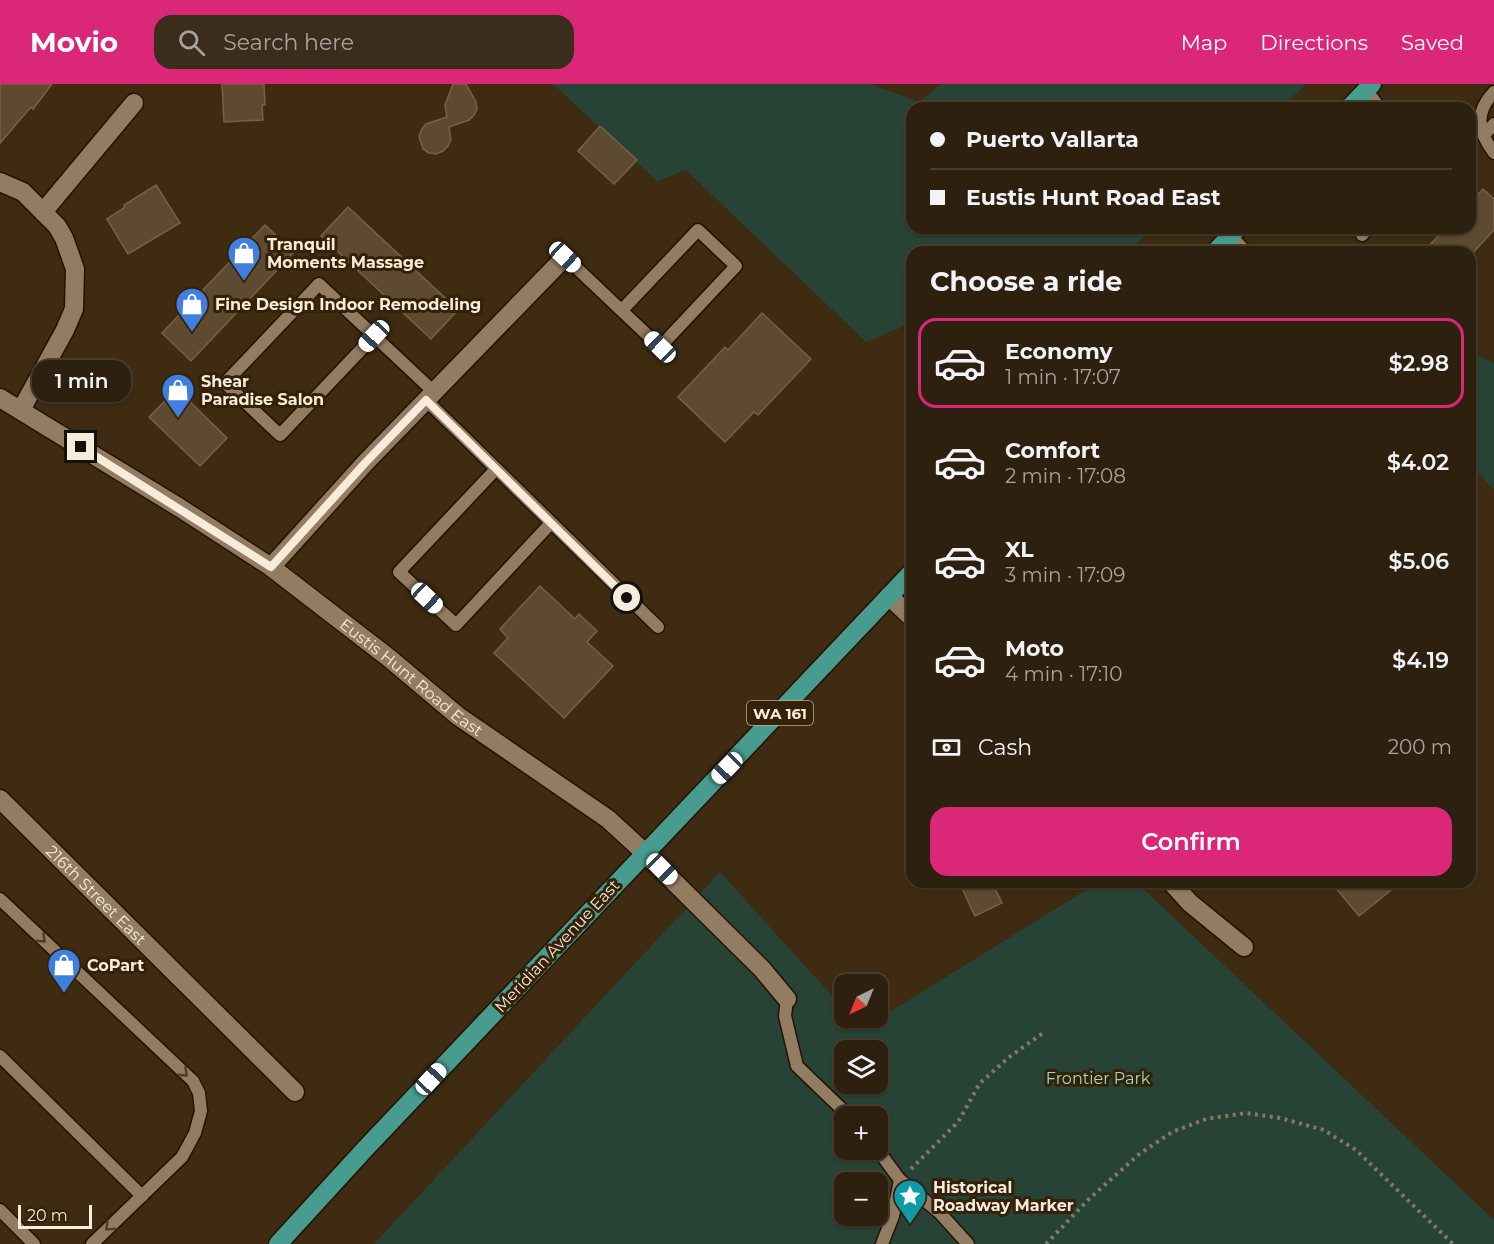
<!DOCTYPE html>
<html lang="en">
<head>
<meta charset="utf-8">
<style>
	body { margin:0; font-family:Montserrat,sans-serif; background:#3a2d1c; color:#f1f3f6; height:100vh; display:flex; flex-direction:column; font-size:22px; white-space:nowrap }
	* { box-sizing:border-box; margin:0 }
	p { font-size:20px; color:#a7a39e }
	.icon { flex:none; width:33px; height:33px; fill:none; stroke:currentColor; stroke-width:2; stroke-linecap:round; stroke-linejoin:round }
	.map { position:relative; flex:1; overflow:hidden }
	.drawer { position:absolute; left:906px; top:162px; width:570px; height:642px; display:flex; flex-direction:column; background:#2e200e; border-radius:18px; box-shadow:0 2px 4px #0004,0 0 0 2px #493e2e }
	.drawer>* { flex:none }
	.guide { position:absolute; left:906px; top:18px; width:570px; height:132px; border-radius:18px; box-shadow:0 2px 4px #0004,0 0 0 2px #493e2e; display:grid; align-content:center; height:132px; padding:0 24px; background:#2e200e }
	.needle { width:39px; rotate:223deg }
	.tools { position:absolute; left:834px; top:890px; display:grid; gap:12px }
	.tools a { display:grid; place-items:center; width:54px; height:54px; border-radius:12px; background:#2e200e; box-shadow:0 2px 4px #0004,0 0 0 2px #493e2e; font-size:30px }
	.scale { position:absolute; left:18px; bottom:15px; width:74px; box-sizing:border-box; padding-left:6px; border:3px solid #f7ebdc; border-top:0; font-size:16px; line-height:21px; white-space:nowrap; color:#f7ebdc; -webkit-text-stroke:4px #342107; paint-order:stroke }
	.end { position:absolute; width:27px; height:27px; margin:-14px; border:8px solid #f7ebdc; background:#111; box-shadow:0 0 0 3px #111 }
	.from { border-radius:50% }
	.bubble { position:absolute; height:42px; border-radius:18px; background:#2e200e; box-shadow:0 2px 4px #0004,0 0 0 2px #493e2e; font-size:20px; font-weight:600; line-height:42px; text-align:center }
	.car { position:absolute; width:18px; height:36px; margin:-18px -9px; border-radius:8px; box-shadow:0 0 4px 2px #0007; background:linear-gradient(#fff 24%,#345 0 40%,#fff 0 76%,#345 0 86%,#fff 0) }
	.guide b { display:flex; align-items:center; gap:21px; height:57px; font-size:22px }
	.guide b+b { border-top:2px solid #493e2e }
	.guide i { width:15px; height:15px; background:#f1f3f6 }
	ul { padding:0; list-style:none }
	li { display:flex; align-items:center; gap:18px; height:90px; margin:0 12px 9px; padding:0 12px; border:3px solid transparent; border-radius:18px }
	li div { flex:1 }
	li b { display:block; font-size:22px }
	li em { font-style:normal; font-weight:600 }
	li.active { border-color:#db2777 }
	li>.icon { width:54px; height:54px; stroke-width:1.5 }
	h2 { padding:0 24px; font-size:27px; line-height:72px }
	.pay { display:flex; align-items:center; gap:15px; height:66px; padding:0 24px; font-size:22px }
	.pay p { margin-inline-start:auto }
	.primary-button { display:flex; gap:12px; margin-top:auto; padding:12px 24px }
	.primary-button a { flex:1; height:69px; border-radius:18px; background:#db2777; color:#fff; font-size:24px; font-weight:600; line-height:69px; text-align:center }
	header { display:flex; align-items:center; gap:36px; box-sizing:border-box; height:84px; padding:0 30px; background:#db2777; color:#fff }
	header strong { font-size:28px }
	nav { display:flex; gap:33px; margin-inline-start:auto; font-size:21px }
	.search { width:420px; height:54px; background:#3a2d1c; display:flex; align-items:center; gap:15px; box-sizing:border-box; padding:0 21px; border-radius:18px; color:#a7a39e; font-size:22px }
	.map>svg:first-child { display:block }
	.green { fill:#274335; fill-rule:evenodd }
	.building { fill:#5e4a30; stroke:#776147; stroke-width:1.5 }
	.lines { fill:none; stroke-linecap:round; stroke-linejoin:round }
	.lane-casing { stroke:#241300; stroke-width:15 }
	.street-casing { stroke:#241300; stroke-width:21 }
	.primary-casing { stroke:#241300; stroke-width:21 }
	.path { stroke:#887863; stroke-width:4; stroke-dasharray:3 4.5; stroke-linecap:butt }
	.lane { stroke:#937d62; stroke-width:12 }
	.street { stroke:#937d62; stroke-width:18 }
	.primary { stroke:#479c8f; stroke-width:18 }
	.oneway { stroke:#503d22 }
	.route { stroke:#f7ebdc; stroke-width:8 }
	.labels { text-anchor:middle; dominant-baseline:central; stroke-width:6; stroke-linejoin:round; paint-order:stroke }
	.shield { fill:#342107; stroke:#bcae9c; stroke-width:1.5 }
	.shield-label { font-size:15px; font-weight:bold; fill:#f7ebdc }
	.poi-label { font-size:16px; font-weight:bold; fill:#f7ebdc; stroke:#342107; text-anchor:start }
	.street-label { font-size:16px; fill:#f7ebdc; stroke:#342107 }
	.park-label { font-size:16px; fill:#98deba; stroke:#342107 }
</style>
</head>
<body>
<header>
<strong>Movio</strong>
<div class="search"><svg class="icon" aria-label="search" viewBox="0 0 24 24"><circle cx="10" cy="10" r="6"/><path d="M15 15l6 6"/></svg>Search here</div>
<nav><a>Map</a><a>Directions</a><a>Saved</a></nav>
</header>
<div class="map">
<svg width="1494" height="1160" viewBox="0 0 1494 1160">
	<rect width="100%" height="100%" fill="#3e2b12"/>
	<g class="green">
		<polygon points="553,0 871,0 919,18 941,0 1306,0 1281,24 912,24 912,144 1153,144 1127,168 912,168 912,239 866,258 686,86 657,97"/>
		<polygon points="1470,268 1494,279 1494,406 1470,380"/>
		<path d="M720,788L844,925V933H851L862,945L1099,798H1136L1494,1136V1160H374ZM844,966H878V999H844ZM844,1032H878V1065H844ZM844,1098H878V1131H844Z"/>
	</g>
	<g class="building">
		<polygon points="0,0 52,0 33,25 31,23 0,59"/>
		<polygon points="222,0 264,0 265,21 262,21 263,36 224,38"/>
		<polygon points="453,0 466,0 476,18 477,25 474,31 469,36 449,43 451,56 448,62 443,67 436,70 429,69 423,65 419,52 422,45 426,40 447,33 445,21"/>
		<polygon points="600,42 637,76 614,100 578,67"/>
		<polygon points="156,101 180,139 128,170 107,135 125,123 124,121"/>
		<polygon points="1483,105 1494,115 1494,146 1470,172 1470,168 1423,168 1446,144 1470,144 1470,119"/>
		<polygon points="348,123 458,226 431,255 321,152"/>
		<polygon points="265,141 294,168 191,277 162,249"/>
		<polygon points="762,229 811,275 758,331 754,328 725,358 678,313 725,263 728,266"/>
		<polygon points="177,305 227,354 200,382 149,333"/>
		<polygon points="540,502 575,535 579,530 597,547 587,558 613,582 564,634 494,569 508,554 500,545"/>
		<polygon points="959,798 992,798 1002,819 975,832"/>
		<polygon points="1331,798 1401,798 1359,832"/>
	</g>
	<g class="lines">
		<g class="lane-casing">
			<g id="lane">
				<polyline points="1366,6 1380,24"/>
				<path d="M1494,8C1474,29 1478,47 1494,69"/>
				<polyline points="1484,51 1494,40"/>
				<polyline points="1362,151 1368,144"/>
				<polyline points="565,173 660,263 736,182 698,146 622,226"/>
				<polyline points="374,252 280,351 225,299 319,200 434,308"/>
				<polyline points="426,316 658,543"/>
				<polyline points="496,385 399,488 456,541 551,439"/>
				<polyline points="0,815 193,997 199,1009 201,1027 195,1049 182,1073 92,1160"/>
				<polyline points="787,915 785,932 797,982 849,1032"/>
				<polyline points="0,972 142,1112"/>
				<polyline points="877,1065 900,1096 939,1128 968,1160"/>
				<polyline points="0,1126 34,1160"/>
				<polyline points="882,1160 893,1132 900,1096"/>
			</g>
		</g>
		<g class="street-casing">
			<g id="street">
				<polyline points="0,98 23,108 57,142 64,154 75,185 74,225 65,246 21,326"/>
				<polyline points="43,128 134,19"/>
				<polyline points="1229,154 1242,168"/>
				<path id="s1" d="M0,314L180,424L271,483L389,574L458,632L608,735L645,769L762,885L787,915"/>
				<polyline points="271,483 366,378 565,173"/>
				<polyline points="889,512 912,534"/>
				<path id="s2" d="M0,715L295,1008"/>
				<polyline points="1171,798 1190,819 1244,863"/>
			</g>
		</g>
		<g class="primary-casing">
			<g id="primary">
				<polyline points="1349,24 1372,0"/>
				<polyline points="1215,168 1238,144"/>
				<polyline points="278,1160 365,1065 912,488"/>
			</g>
		</g>
		<g class="path">
			<polyline points="911,1085 958,1038 980,999 1008,974 1043,949"/>
			<polyline points="1046,1160 1089,1115 1138,1071 1172,1048 1206,1035 1246,1029 1280,1034 1324,1046 1356,1066 1453,1160"/>
		</g>
		<use href="#lane" class="lane"/>
		<use href="#street" class="street"/>
		<use href="#primary" class="primary"/>
	</g>
	<defs><path id="oneway-chevron" d="M-2-3.5L2.5 0L-2 3.5" fill="none" stroke-width="1.6" stroke-linecap="round" stroke-linejoin="round" transform="scale(1.5)"/></defs>
	<g class="oneway">
		<use href="#oneway-chevron" transform="translate(42 855) rotate(43)"/>
		<use href="#oneway-chevron" transform="translate(184 989) rotate(43)"/>
		<use href="#oneway-chevron" transform="translate(109 1143) rotate(136)"/>
	</g>
	<g class="lines">
		<polyline class="route" points="81,363 271,483 366,378 426,316 627,514"/>
	</g>
	<defs>
		<g id="shop-pin" transform="scale(1.725)"><path d="M0 17L-7.5 6A9.5 9.5 0 1 1 7.5 6Z" fill="#3f7fe0" stroke="#342107"/><path d="M-5-2.5h2.3a2.7 3.5 0 0 1 5.4 0H5L5.5 6h-11ZM-1.5-2.5h3a1.5 2.3 0 0 0-3 0Z" fill="#fff"/></g>
		<g id="sight-pin" transform="scale(1.725)"><path d="M0 17L-7.5 6A9.5 9.5 0 1 1 7.5 6Z" fill="#0f9aa8" stroke="#342107"/><path d="M0-6L1.8-2.2L6-1.7L2.9 1.2L3.7 5.4L0 3.3L-3.7 5.4L-2.9 1.2L-6-1.7L-1.8-2.2Z" fill="#fff"/></g>
	</defs>
	<g fill-rule="evenodd">
		<use href="#shop-pin" x="244" y="169"/>
		<use href="#shop-pin" x="192" y="220"/>
		<use href="#shop-pin" x="178" y="306"/>
		<use href="#shop-pin" x="64" y="881"/>
		<use href="#sight-pin" x="910" y="1112"/>
	</g>
	<g class="labels">
		<rect class="shield" x="747" y="617" width="66" height="24" rx="4.5"/>
		<g class="shield-label">
			<text x="780" y="629">WA 161</text>
		</g>
		<g class="poi-label">
			<text x="267" y="160">Tranquil<tspan x="267" dy="18">Moments Massage</tspan></text>
			<text x="215" y="220">Fine Design Indoor Remodeling</text>
			<text x="201" y="297">Shear<tspan x="201" dy="18">Paradise Salon</tspan></text>
			<text x="87" y="881">CoPart</text>
			<text x="933" y="1103">Historical<tspan x="933" dy="18">Roadway Marker</tspan></text>
		</g>
		<g class="street-label">
			<text stroke="none"><textPath href="#s1" startOffset="498">Eustis Hunt Road East</textPath></text>
			<text stroke="none"><textPath href="#s2" startOffset="136">216th Street East</textPath></text>
			<text transform="translate(557 862) rotate(-47)">Meridian Avenue East</text>
		</g>
		<g class="park-label">
			<text x="1098" y="994">Frontier Park</text>
		</g>
	</g>
</svg>
<div class="tools">
<a><svg class="needle" viewBox="-14 -14 28 28"><path d="M0-13l5 13h-10z" fill="#e53935"/><path d="M0 13l5-13h-10z" fill="#a7a39e"/></svg></a>
<a><svg class="icon" aria-label="layers" viewBox="0 0 24 24"><path d="M12 4l9 5-9 5-9-5zM3 14l9 5 9-5"/></svg></a>
<a>+</a>
<a>−</a>
</div>
<div class="scale">20 m</div>
<i class="end from" style="left:627px;top:514px"></i>
<i class="end" style="left:81px;top:363px"></i>
<div class="bubble" style="left:32px;top:276px;width:99px">1 min</div>
<i class="car" style="left:565px;top:173px;rotate:133deg"></i>
<i class="car" style="left:374px;top:252px;rotate:223deg"></i>
<i class="car" style="left:660px;top:263px;rotate:314deg"></i>
<i class="car" style="left:427px;top:514px;rotate:133deg"></i>
<i class="car" style="left:727px;top:684px;rotate:224deg"></i>
<i class="car" style="left:662px;top:785px;rotate:135deg"></i>
<i class="car" style="left:431px;top:995px;rotate:43deg"></i>
<div class="guide">
<b><i class="from"></i>Puerto Vallarta</b>
<b><i></i>Eustis Hunt Road East</b>
</div>
<section class="drawer">
<h2>Choose a ride</h2>
<ul>
<li class="active"><svg class="icon" aria-label="car" viewBox="0 0 24 24"><path d="M5 17H2v-5l4-1 3-4h7l3 4 3 1v5h-3M9 17h6M6 11h13"/><circle cx="7" cy="17" r="2"/><circle cx="17" cy="17" r="2"/></svg><div><b>Economy</b><p>1 min · 17:07</p></div><em>$2.98</em></li>
<li><svg class="icon" aria-label="car" viewBox="0 0 24 24"><path d="M5 17H2v-5l4-1 3-4h7l3 4 3 1v5h-3M9 17h6M6 11h13"/><circle cx="7" cy="17" r="2"/><circle cx="17" cy="17" r="2"/></svg><div><b>Comfort</b><p>2 min · 17:08</p></div><em>$4.02</em></li>
<li><svg class="icon" aria-label="car" viewBox="0 0 24 24"><path d="M5 17H2v-5l4-1 3-4h7l3 4 3 1v5h-3M9 17h6M6 11h13"/><circle cx="7" cy="17" r="2"/><circle cx="17" cy="17" r="2"/></svg><div><b>XL</b><p>3 min · 17:09</p></div><em>$5.06</em></li>
<li><svg class="icon" aria-label="car" viewBox="0 0 24 24"><path d="M5 17H2v-5l4-1 3-4h7l3 4 3 1v5h-3M9 17h6M6 11h13"/><circle cx="7" cy="17" r="2"/><circle cx="17" cy="17" r="2"/></svg><div><b>Moto</b><p>4 min · 17:10</p></div><em>$4.19</em></li>
</ul>
<div class="pay"><svg class="icon" aria-label="cash" viewBox="0 0 24 24"><path d="M3 7h18v10H3z"/><circle cx="12" cy="12" r="2"/></svg>Cash<p>200 m</p></div>
<div class="primary-button"><a>Confirm</a></div>
</section>
</div>
</body>
</html>
